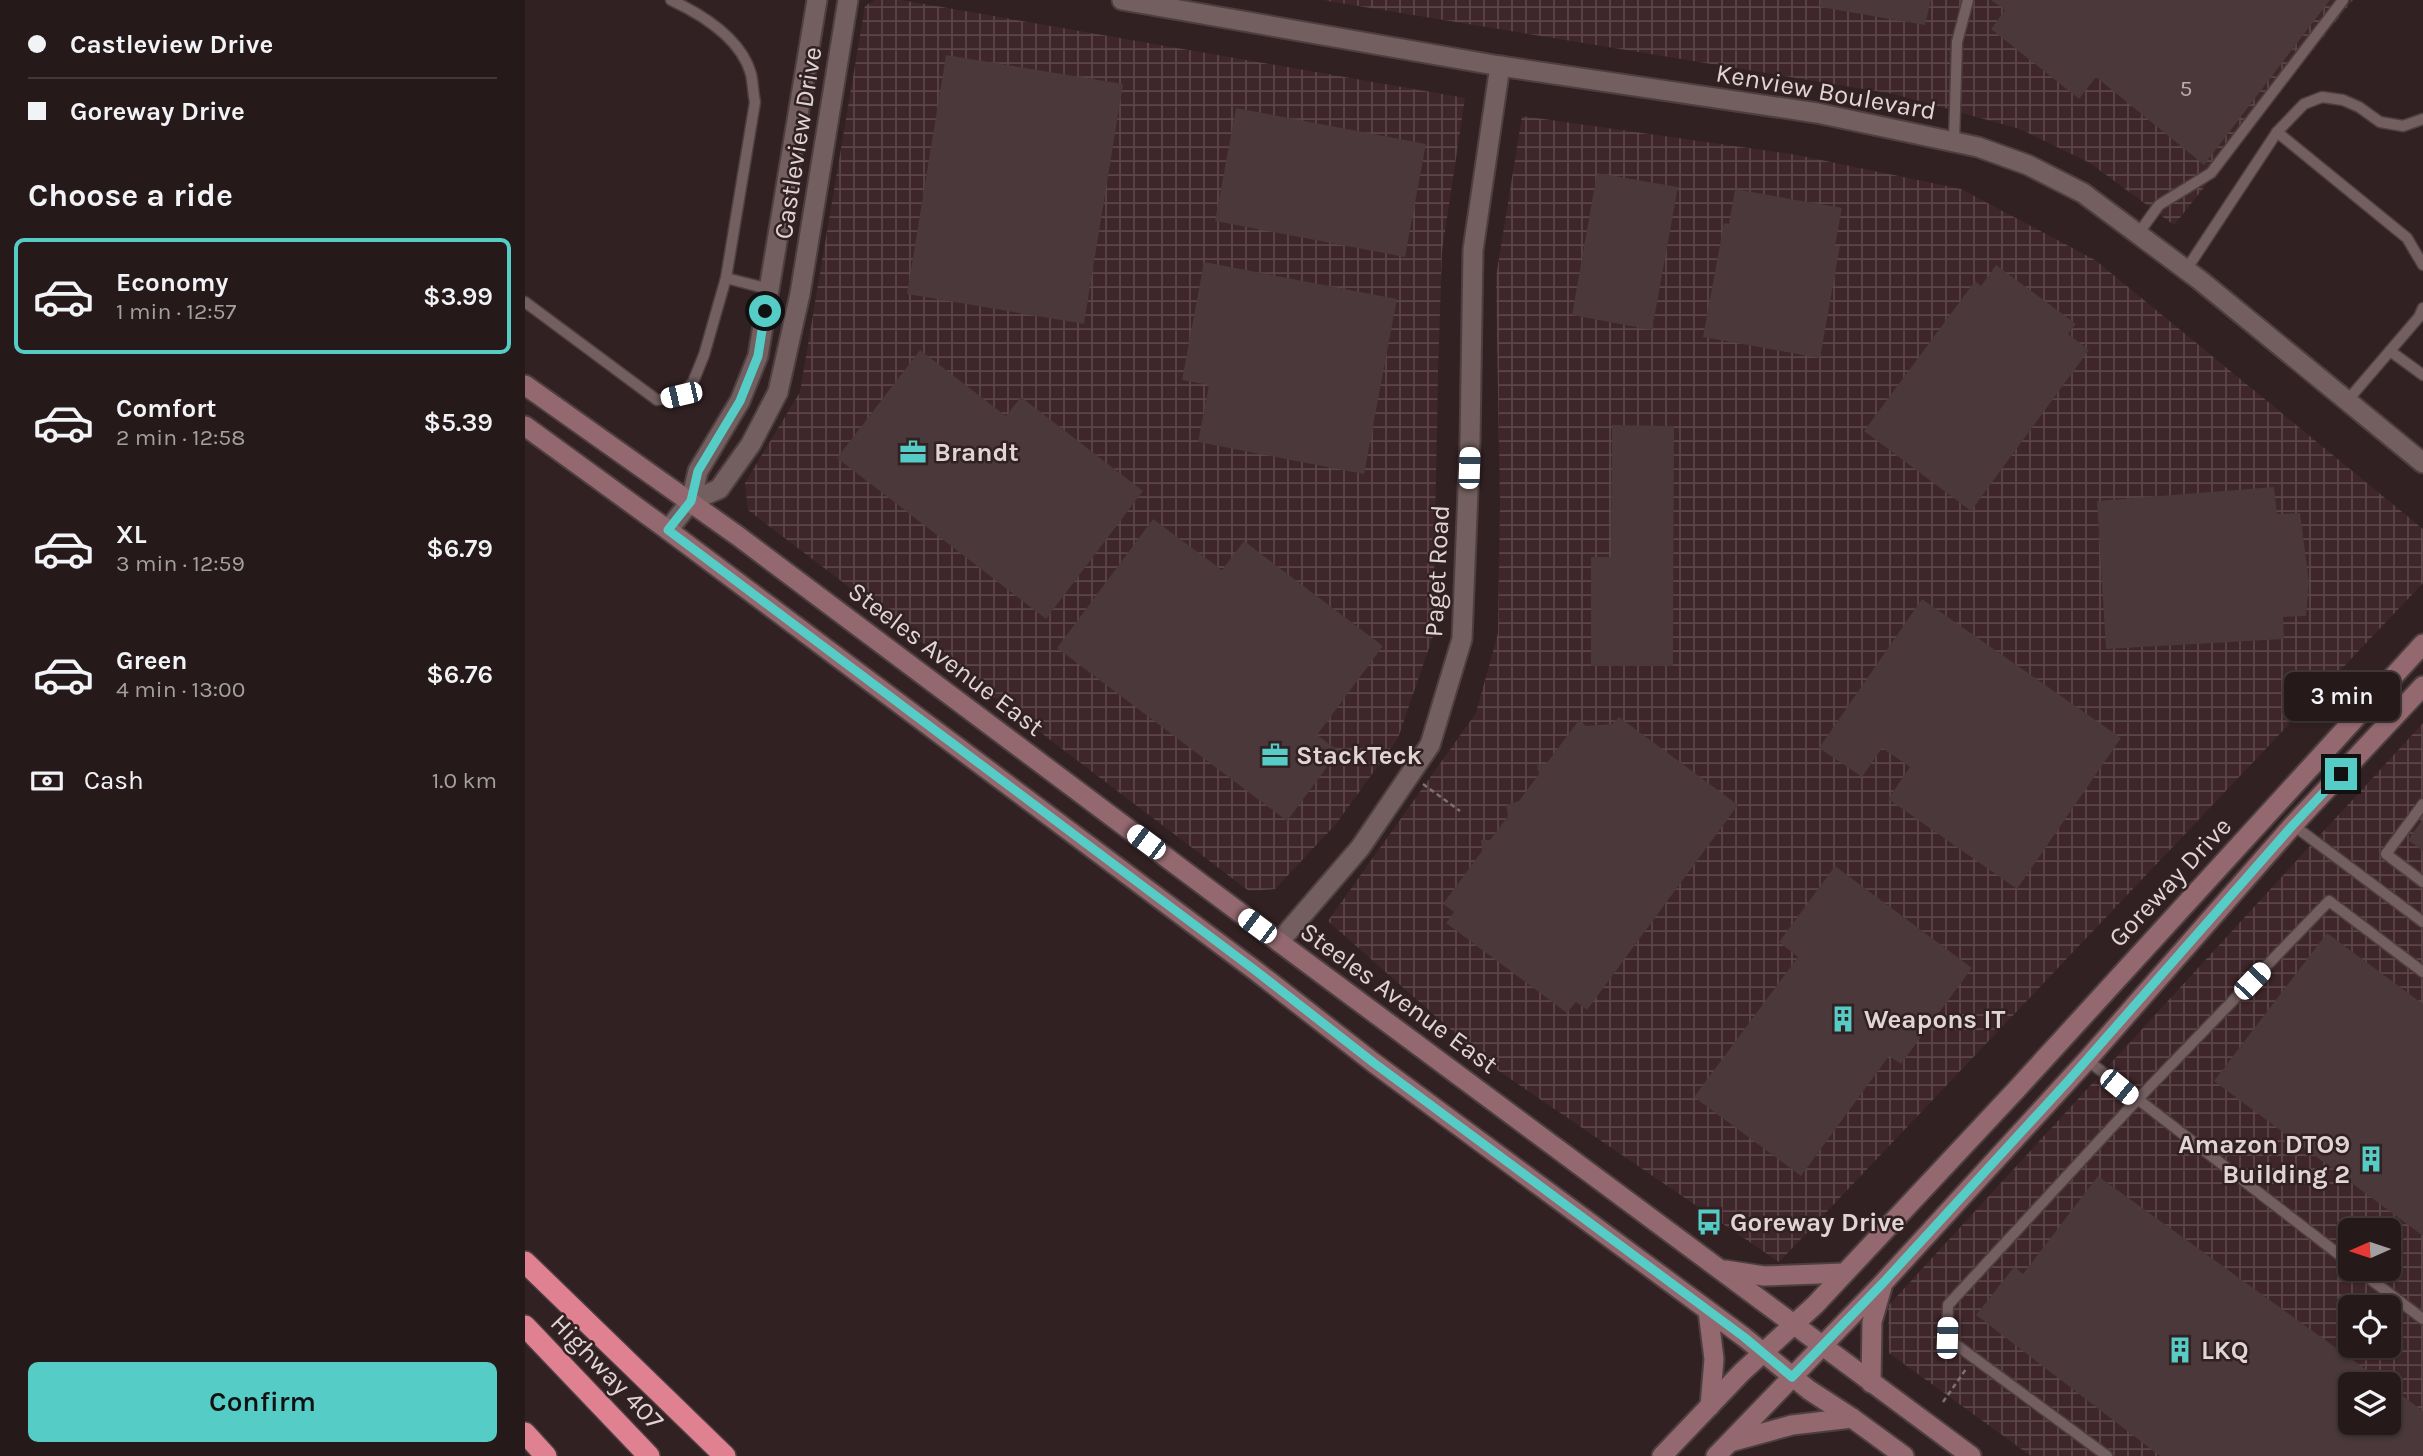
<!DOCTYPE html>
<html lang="en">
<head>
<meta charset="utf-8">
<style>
	body { margin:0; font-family:Karla,sans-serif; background:#322627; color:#f1f3f6; height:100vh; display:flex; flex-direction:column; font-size:26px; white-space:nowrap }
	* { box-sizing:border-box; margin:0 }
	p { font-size:23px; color:#a4a0a2 }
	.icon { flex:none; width:38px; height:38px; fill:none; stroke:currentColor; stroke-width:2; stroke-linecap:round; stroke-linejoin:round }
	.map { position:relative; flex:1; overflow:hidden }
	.panel { display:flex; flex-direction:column; background:#26191a; width:525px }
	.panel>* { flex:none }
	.guide { display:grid; align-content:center; height:154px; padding:0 28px; background:#26191a }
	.needle { width:46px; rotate:267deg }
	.buttons { position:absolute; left:1813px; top:1218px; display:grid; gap:14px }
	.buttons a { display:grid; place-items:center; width:63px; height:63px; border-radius:10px; background:#26191a; box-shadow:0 2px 5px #0004,0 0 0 2px #423839; font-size:35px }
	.end { position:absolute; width:32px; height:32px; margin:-16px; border:9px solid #55cdc6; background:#111; box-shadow:0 0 0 4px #111 }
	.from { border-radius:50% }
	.bubble { position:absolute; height:49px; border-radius:10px; background:#26191a; box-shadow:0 2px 5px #0004,0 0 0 2px #423839; font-size:23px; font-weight:600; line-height:49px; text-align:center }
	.car { position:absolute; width:21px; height:42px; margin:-21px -10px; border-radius:9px; box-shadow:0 0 5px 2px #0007; background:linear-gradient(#fff 24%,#345 0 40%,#fff 0 76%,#345 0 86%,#fff 0) }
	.guide b { display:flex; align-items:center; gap:24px; height:66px; font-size:26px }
	.guide b+b { border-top:2px solid #423839 }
	.guide i { width:18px; height:18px; background:#f1f3f6 }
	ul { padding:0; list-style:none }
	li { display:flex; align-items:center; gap:21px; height:116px; margin:0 14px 10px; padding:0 14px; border:4px solid transparent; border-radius:10px }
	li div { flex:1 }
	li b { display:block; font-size:26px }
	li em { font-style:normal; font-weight:600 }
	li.current { border-color:#55cdc6 }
	li>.icon { width:63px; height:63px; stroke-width:1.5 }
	h2 { padding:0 28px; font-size:32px; line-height:84px }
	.pay { display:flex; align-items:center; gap:18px; height:77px; padding:0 28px; font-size:26px }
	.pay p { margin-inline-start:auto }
	.cta { display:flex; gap:14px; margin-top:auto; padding:14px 28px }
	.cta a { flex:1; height:80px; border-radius:10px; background:#55cdc6; color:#111; font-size:28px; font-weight:600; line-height:80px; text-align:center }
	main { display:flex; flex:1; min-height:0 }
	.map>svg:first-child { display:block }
	.industrial { fill:url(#industrial-grid); fill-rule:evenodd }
	.building { fill:#4a383a }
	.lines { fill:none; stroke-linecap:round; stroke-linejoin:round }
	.service-casing { stroke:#4d3f40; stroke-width:13 }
	.minor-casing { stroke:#4d3f40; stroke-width:23 }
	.tertiary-casing { stroke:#4d3f40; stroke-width:23 }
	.secondary-casing { stroke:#4d3f40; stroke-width:23 }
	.motorway-casing { stroke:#4d3f40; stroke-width:24 }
	.path { stroke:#7f7071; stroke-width:2.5; stroke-dasharray:5 3.5; stroke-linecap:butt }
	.service { stroke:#735e60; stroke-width:10 }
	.minor { stroke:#735e60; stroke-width:19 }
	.tertiary { stroke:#735e60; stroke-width:19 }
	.secondary { stroke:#93686f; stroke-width:19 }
	.motorway { stroke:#df8191; stroke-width:21 }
	.route { stroke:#55cdc6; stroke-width:9 }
	.labels { text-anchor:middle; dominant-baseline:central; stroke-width:5; stroke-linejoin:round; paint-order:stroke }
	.number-label { font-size:23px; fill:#baadae }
	.street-label { font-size:26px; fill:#e0d4d5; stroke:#322123 }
	.poi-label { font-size:26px; font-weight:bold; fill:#e0d4d5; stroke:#322123; text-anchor:start }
</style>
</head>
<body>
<main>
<section class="panel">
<div class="guide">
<b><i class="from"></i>Castleview Drive</b>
<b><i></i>Goreway Drive</b>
</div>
<h2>Choose a ride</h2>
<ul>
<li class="current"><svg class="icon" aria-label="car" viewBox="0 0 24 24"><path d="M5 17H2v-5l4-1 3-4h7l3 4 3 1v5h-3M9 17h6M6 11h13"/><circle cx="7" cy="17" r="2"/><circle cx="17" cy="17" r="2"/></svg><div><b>Economy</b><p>1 min · 12:57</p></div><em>$3.99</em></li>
<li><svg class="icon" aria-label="car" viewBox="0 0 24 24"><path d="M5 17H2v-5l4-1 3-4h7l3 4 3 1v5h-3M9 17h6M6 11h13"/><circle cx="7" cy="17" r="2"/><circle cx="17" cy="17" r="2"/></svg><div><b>Comfort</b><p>2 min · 12:58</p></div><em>$5.39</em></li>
<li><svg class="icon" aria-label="car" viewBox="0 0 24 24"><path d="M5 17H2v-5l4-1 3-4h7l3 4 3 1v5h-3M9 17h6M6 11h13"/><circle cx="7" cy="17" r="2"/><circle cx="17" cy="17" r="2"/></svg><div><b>XL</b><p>3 min · 12:59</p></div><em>$6.79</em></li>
<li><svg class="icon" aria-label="car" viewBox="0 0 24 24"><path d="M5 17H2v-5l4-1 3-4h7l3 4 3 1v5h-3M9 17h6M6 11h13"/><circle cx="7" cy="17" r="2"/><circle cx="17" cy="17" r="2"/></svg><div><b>Green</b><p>4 min · 13:00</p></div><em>$6.76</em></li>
</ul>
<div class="pay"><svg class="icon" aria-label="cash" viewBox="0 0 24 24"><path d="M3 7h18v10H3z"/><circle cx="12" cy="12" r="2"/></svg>Cash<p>1.0 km</p></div>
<div class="cta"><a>Confirm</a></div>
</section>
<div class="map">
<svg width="1898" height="1456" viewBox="0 0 1898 1456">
	<defs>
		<pattern id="industrial-grid" width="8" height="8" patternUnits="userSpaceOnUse" patternTransform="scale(1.75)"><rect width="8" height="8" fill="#3f262a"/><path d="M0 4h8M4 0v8" fill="none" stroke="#5a4548"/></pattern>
	</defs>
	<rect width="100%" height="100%" fill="#322123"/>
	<g class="industrial">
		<polygon points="350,0 376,0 940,98 917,251 913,371 908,636 873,738 811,824 750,889 724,891 223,510 220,483 275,392 340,6"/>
		<polygon points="797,0 1828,0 1649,225 1565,163 1495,129 1369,94"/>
		<polygon points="997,116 1272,155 1436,189 1570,260 1898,529 1898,583 1254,1262 968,1067 803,921 951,713 973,633 975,503 971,277"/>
		<path d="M1898,723V1456H1506L1364,1353L1363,1306ZM1825,1230H1864V1269H1825ZM1825,1307H1864V1346H1825ZM1825,1384H1864V1423H1825Z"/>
	</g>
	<g class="building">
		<polygon points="1296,0 1406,0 1400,25 1295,7"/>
		<polygon points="1466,0 1805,0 1679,165 1571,77 1554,99 1466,29 1480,10"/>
		<polygon points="421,55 598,84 559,324 382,294"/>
		<polygon points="711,108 901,144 880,257 690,221"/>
		<polygon points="1072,173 1153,187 1127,330 1047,315"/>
		<polygon points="1210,189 1317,208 1310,246 1315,246 1295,358 1178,337 1199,223 1204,224"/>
		<polygon points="679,262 872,299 839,474 673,442 684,385 657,380"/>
		<polygon points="1471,265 1551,324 1543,334 1564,350 1446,511 1339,431 1450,281 1456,286"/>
		<polygon points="395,350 481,416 496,397 618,491 521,619 312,458"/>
		<polygon points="1087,425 1149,426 1148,666 1066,666 1066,557 1086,557"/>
		<polygon points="1749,487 1752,514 1775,513 1784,582 1781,616 1758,617 1759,639 1581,649 1572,501"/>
		<polygon points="628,519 697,570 719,541 858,646 792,735 814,751 762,821 532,648"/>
		<polygon points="1397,599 1596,738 1492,889 1363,799 1385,767 1357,748 1337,777 1294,748"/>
		<polygon points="1094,717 1213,805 1062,1010 1051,1002 1042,1013 921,923 929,912 918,904 957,851 956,840 965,840 983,816 981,805 994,801 1014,774 1012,765 1021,764 1054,720 1061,726 1087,724"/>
		<polygon points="1898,819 1898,851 1883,840"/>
		<polygon points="1310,866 1447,968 1376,1064 1364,1056 1276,1176 1169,1097 1273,957 1254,942"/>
		<polygon points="1802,933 1898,1004 1898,1236 1689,1081"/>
		<polygon points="1573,1176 1861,1384 1825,1384 1825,1423 1864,1423 1864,1386 1898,1411 1898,1456 1635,1456 1451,1315 1489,1267 1498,1274"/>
	</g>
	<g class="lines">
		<g class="service-casing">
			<g id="service">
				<polyline points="1752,132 1779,104 1797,97 1818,100 1834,107 1855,122 1878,126 1898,119"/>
				<polyline points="1429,142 1432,42 1443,0"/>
				<polyline points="1613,234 1634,205 1686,173 1818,0"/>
				<polyline points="1661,270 1752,132 1882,238 1898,265"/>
				<polyline points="201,278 244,289"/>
				<path d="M0,302L132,400L156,395L168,382L179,355L201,278L230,102C228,93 228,83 226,74C216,38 178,15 146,0"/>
				<polyline points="1865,351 1898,375"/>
				<polyline points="1822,401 1894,317 1898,308"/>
				<polyline points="1898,804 1861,854 1898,882"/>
				<polyline points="1768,825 1898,922"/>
				<polyline points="1562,1060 1825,1263"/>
				<polyline points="1832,1269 1898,1319"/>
				<polyline points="1582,1456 1422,1338 1423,1305 1611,1101 1804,901 1898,972"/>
			</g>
		</g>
		<g class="minor-casing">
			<g id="minor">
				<polyline points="166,501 194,489 226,444 253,392 275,294 323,0"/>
				<polyline points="143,530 166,501 173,471 215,401 233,356 292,0"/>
				<polyline points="754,942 835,848 905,745 937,639 945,441 948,250 975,66"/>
			</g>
		</g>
		<g class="tertiary-casing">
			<polyline id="tertiary" points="597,0 975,66 1292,113 1453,147 1503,165 1558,193 1676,281 1898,463"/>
		</g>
		<g class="secondary-casing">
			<g id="secondary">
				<polyline points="0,385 213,536 754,942 1446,1456"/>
				<polyline points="0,426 143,530 731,971 849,1063 1219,1337 1284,1390 1327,1418 1379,1456"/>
				<polyline points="1200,1270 1239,1276 1319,1273"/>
				<polyline points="1183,1311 1189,1359 1185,1406"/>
				<polyline points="1346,1383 1347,1322 1357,1287"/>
				<polyline points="1205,1442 1267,1425 1327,1418"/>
				<polyline points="1137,1456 1217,1372 1290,1305 1491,1090 1898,644"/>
				<polyline points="1191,1456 1358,1283 1562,1060 1768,825 1898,686"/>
			</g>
		</g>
		<g class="motorway-casing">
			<g id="motorway">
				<polyline points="0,1262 200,1456"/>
				<polyline points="0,1326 124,1456"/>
				<polyline points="0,1433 21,1456"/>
			</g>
		</g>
		<g class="path">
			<polyline points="898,784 935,811"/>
			<polyline points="1418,1402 1441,1369"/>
		</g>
		<use href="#service" class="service"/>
		<use href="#minor" class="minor"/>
		<use href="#tertiary" class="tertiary"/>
		<use href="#secondary" class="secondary"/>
		<use href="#motorway" class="motorway"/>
	</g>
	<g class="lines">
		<polyline class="route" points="240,311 233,356 215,401 173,471 166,501 143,530 731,971 849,1063 1219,1337 1267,1377 1358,1283 1544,1080 1768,825 1816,774"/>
	</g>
	<defs>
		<g id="office-bare" transform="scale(2.1)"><path d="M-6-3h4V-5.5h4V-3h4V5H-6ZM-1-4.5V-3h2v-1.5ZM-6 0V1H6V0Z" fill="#55cdc6" stroke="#322123" stroke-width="2.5" paint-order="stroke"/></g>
		<g id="building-bare" transform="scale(2.1)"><path d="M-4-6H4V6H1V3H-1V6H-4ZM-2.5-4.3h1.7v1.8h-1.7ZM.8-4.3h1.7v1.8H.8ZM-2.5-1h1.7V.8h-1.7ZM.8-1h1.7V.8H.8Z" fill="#55cdc6" stroke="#322123" stroke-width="2.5" paint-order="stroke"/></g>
		<g id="bus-bare" transform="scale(2.1)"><path d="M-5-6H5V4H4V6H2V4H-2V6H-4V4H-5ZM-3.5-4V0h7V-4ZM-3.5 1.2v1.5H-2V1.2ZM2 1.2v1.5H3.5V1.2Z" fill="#55cdc6" stroke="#322123" stroke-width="2.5" paint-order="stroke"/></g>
	</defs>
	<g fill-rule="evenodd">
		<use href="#office-bare" x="388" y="452"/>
		<use href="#office-bare" x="750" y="755"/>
		<use href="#building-bare" x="1318" y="1019"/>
		<use href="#building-bare" x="1846" y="1159"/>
		<use href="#bus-bare" x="1184" y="1222"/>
		<use href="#building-bare" x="1655" y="1350"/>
	</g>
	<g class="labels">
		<g class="number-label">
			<text x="1661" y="88">5</text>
		</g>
		<g class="street-label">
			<text transform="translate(1301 92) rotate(10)">Kenview Boulevard</text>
			<text transform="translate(273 143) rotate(-81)">Castleview Drive</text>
			<text transform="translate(912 571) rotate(-87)">Paget Road</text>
			<text transform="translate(421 659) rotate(37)">Steeles Avenue East</text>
			<text transform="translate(1645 882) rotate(-47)">Goreway Drive</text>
			<text transform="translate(874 998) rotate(36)">Steeles Avenue East</text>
			<text transform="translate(82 1372) rotate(46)">Highway 407</text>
		</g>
		<g class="poi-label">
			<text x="409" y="452">Brandt</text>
			<text x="771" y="755">StackTeck</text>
			<text x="1339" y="1019">Weapons IT</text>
			<text x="1825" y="1144" text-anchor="end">Amazon DTO9<tspan x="1825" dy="30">Building 2</tspan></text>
			<text x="1205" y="1222">Goreway Drive</text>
			<text x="1676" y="1350">LKQ</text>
		</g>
	</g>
</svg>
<div class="buttons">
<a><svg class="needle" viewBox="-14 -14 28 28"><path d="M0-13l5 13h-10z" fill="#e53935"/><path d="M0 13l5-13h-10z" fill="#a4a0a2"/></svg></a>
<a><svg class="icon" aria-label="locate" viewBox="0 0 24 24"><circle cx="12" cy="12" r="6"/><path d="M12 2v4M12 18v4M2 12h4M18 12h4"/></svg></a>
<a><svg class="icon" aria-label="layers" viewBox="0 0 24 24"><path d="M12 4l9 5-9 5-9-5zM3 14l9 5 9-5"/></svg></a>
</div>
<i class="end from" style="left:240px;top:311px"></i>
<i class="end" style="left:1816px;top:774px"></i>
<div class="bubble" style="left:1759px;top:672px;width:116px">3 min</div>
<i class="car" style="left:156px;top:395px;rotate:257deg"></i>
<i class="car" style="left:944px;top:468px;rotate:2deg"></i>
<i class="car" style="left:621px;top:842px;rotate:307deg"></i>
<i class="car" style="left:732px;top:926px;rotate:307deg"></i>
<i class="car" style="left:1727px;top:981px;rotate:44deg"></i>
<i class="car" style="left:1594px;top:1087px;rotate:129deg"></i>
<i class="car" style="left:1422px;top:1338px;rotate:2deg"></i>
</div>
</main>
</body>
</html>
